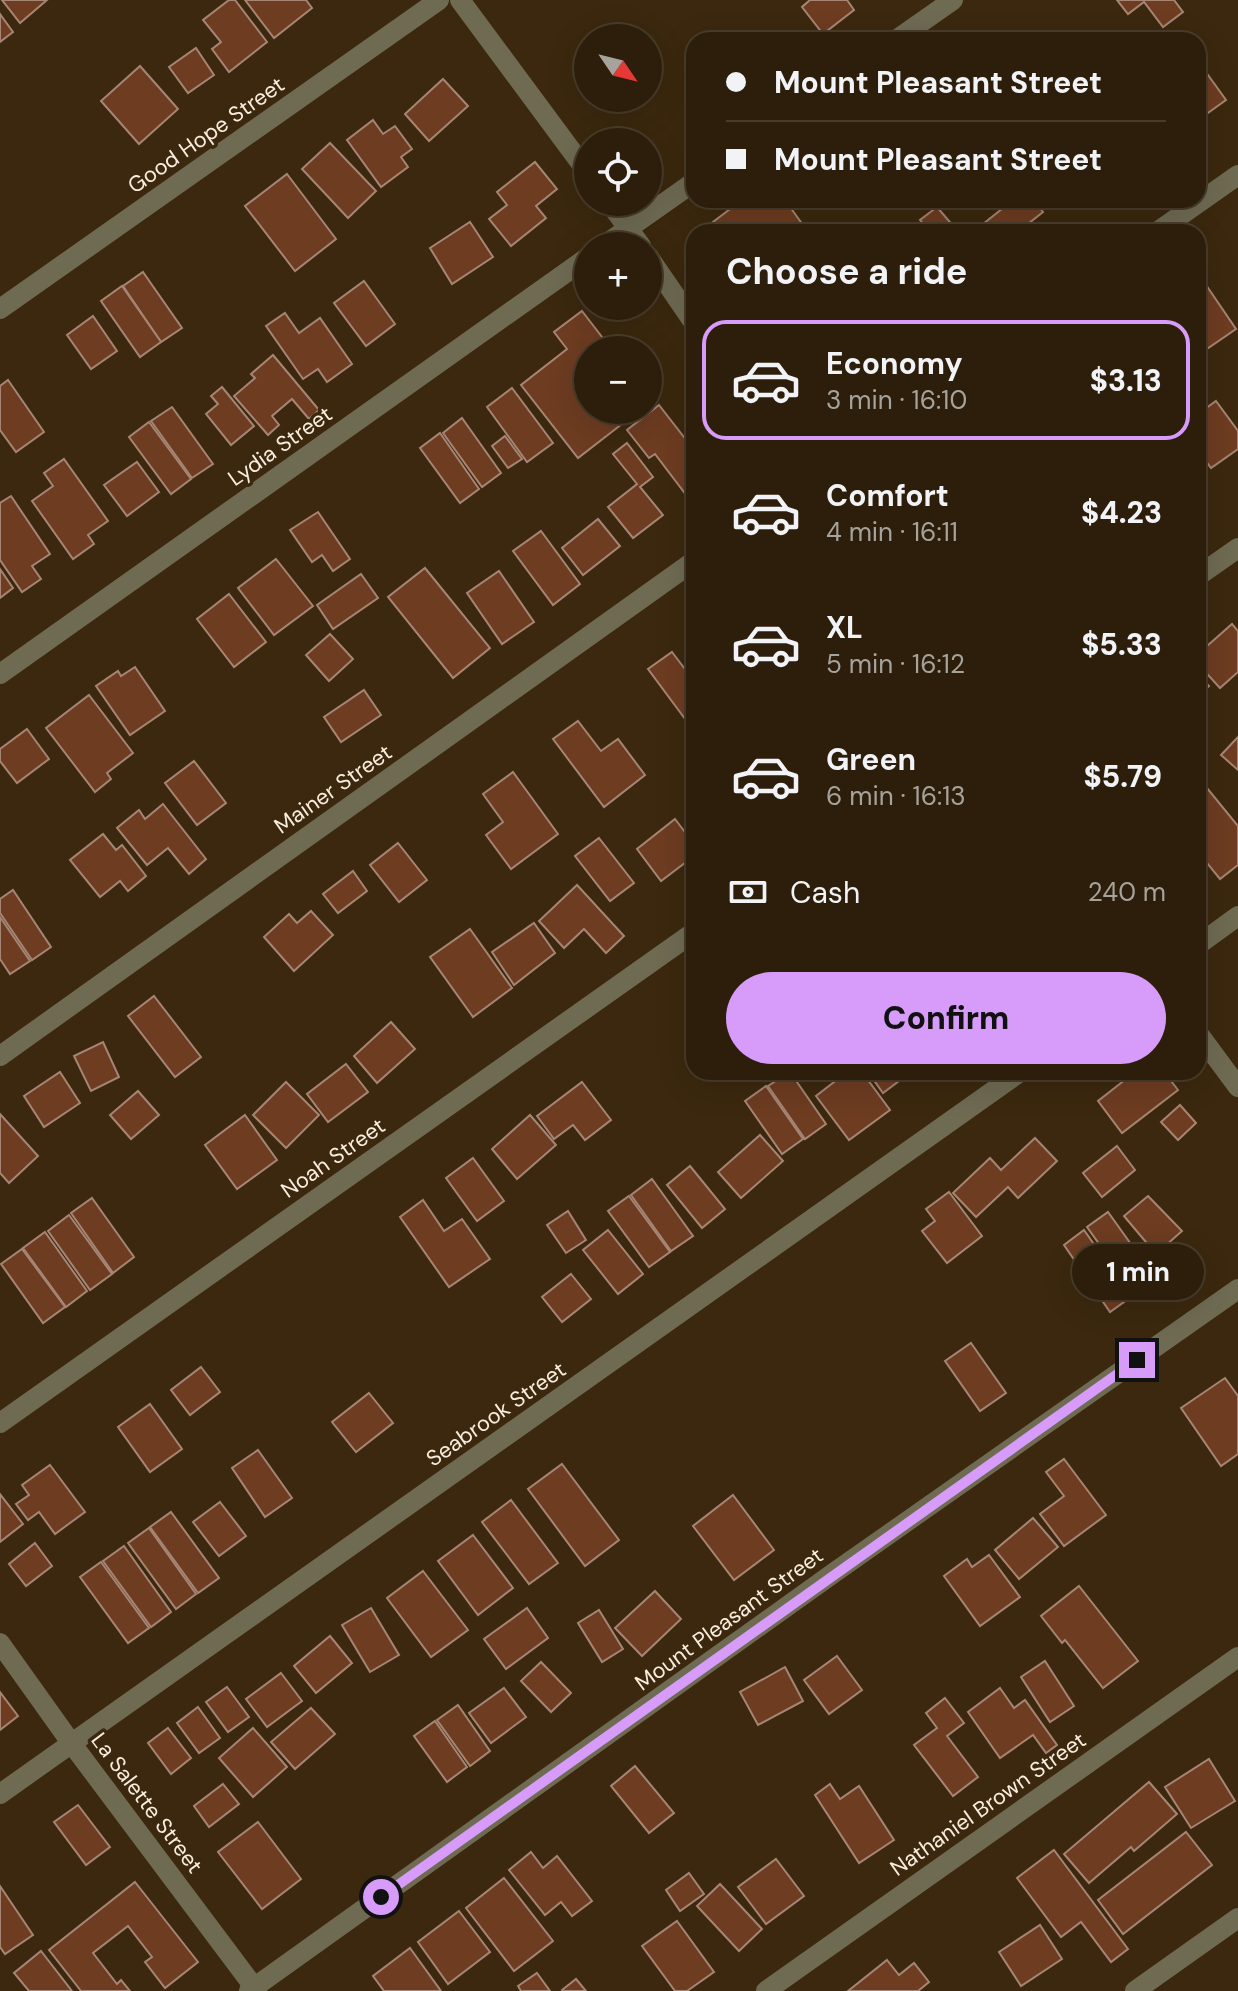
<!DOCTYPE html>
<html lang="en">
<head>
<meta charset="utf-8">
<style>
	body { margin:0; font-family:"DM Sans",sans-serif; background:#342713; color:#f1f3f6; height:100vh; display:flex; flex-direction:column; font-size:30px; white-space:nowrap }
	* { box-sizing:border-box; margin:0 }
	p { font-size:26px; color:#a6a29c }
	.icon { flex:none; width:44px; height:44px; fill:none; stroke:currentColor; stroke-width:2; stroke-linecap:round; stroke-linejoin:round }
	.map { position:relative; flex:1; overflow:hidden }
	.sheet { position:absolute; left:686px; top:224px; width:520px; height:856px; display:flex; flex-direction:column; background:#2c1e0a; border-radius:24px; box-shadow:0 8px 32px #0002,0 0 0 2px #483c2b }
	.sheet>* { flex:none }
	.banner { position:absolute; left:686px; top:32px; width:520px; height:176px; border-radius:24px; box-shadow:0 8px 32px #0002,0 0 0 2px #483c2b; display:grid; align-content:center; height:176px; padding:0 40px; background:#2c1e0a }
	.needle { width:52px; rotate:125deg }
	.controls { position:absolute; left:574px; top:24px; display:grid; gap:16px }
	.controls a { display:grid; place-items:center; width:88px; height:88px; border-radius:50%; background:#2c1e0a; box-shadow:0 8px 32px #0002,0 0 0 2px #483c2b; font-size:40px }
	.end { position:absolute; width:36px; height:36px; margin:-18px; border:10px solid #d79bf9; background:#111; box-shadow:0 0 0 4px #111 }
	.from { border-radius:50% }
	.bubble { position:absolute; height:56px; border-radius:28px; background:#2c1e0a; box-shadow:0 8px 32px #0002,0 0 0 2px #483c2b; font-size:26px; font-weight:800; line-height:56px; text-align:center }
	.banner b { display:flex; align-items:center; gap:28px; height:76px; font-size:30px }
	.banner b+b { border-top:2px solid #483c2b }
	.banner i { width:20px; height:20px; background:#f1f3f6 }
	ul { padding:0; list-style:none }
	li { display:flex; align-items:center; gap:24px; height:120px; margin:0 16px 12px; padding:0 24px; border:4px solid transparent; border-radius:24px }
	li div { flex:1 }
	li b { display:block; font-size:30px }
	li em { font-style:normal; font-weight:800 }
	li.current { border-color:#d79bf9 }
	li>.icon { width:72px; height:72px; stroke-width:1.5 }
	h2 { padding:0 40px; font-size:36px; line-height:96px }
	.pay { display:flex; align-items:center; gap:20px; height:88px; padding:0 40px; font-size:30px }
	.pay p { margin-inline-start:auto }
	.primary-button { display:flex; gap:16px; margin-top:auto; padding:16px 40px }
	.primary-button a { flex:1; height:92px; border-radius:48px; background:#d79bf9; color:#111; font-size:32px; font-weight:800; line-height:92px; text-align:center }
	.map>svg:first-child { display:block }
	.building { fill:#6d3c21; stroke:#a68574; stroke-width:2 }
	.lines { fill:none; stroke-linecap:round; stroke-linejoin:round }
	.minor { stroke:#6f6a52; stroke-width:20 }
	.route { stroke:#d79bf9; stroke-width:10 }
	.labels { text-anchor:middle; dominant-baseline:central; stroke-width:7; stroke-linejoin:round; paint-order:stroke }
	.street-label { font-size:22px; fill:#f9edde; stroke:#3b280e }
</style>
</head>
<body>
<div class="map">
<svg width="1238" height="1991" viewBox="0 0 1238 1991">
	<rect width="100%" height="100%" fill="#3b280e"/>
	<g class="building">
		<polygon points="2,0 47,0 20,23"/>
		<polygon points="229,0 235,0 267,42 229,72 212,49 221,42 203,20"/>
		<polygon points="245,0 306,0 312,8 274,38"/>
		<polygon points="810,0 847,0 854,10 823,34 802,7"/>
		<polygon points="1117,0 1174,0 1183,12 1163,27 1144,2 1128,14"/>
		<polygon points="0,14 13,32 0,42"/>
		<polygon points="196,48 214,75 188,93 169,67"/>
		<polygon points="140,66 178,109 139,144 101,101"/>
		<polygon points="1203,68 1226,100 1198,120 1198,72"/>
		<polygon points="443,79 468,106 429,141 405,114"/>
		<polygon points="373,120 383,134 395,126 412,149 401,157 408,167 381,187 347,140"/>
		<polygon points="330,143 376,191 348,218 302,169"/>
		<polygon points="535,162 557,189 536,206 546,218 511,246 489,219 507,205 497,192"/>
		<polygon points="287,174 336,239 295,271 245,206"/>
		<polygon points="742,200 785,200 808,232 720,232 713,222"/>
		<polygon points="996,200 1034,200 1043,212 1028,224 1035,232 973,232 1003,208"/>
		<polygon points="937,207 954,227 948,232 930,232 920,220"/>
		<polygon points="470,222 493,257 452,284 430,248"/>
		<polygon points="143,272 182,328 161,342 123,286"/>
		<polygon points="1202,279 1236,329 1198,355 1198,282"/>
		<polygon points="364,281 395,324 366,346 334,303"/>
		<polygon points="122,286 161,342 140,357 101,301"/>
		<polygon points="582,311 612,350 588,350 588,410 640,410 578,458 521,385 567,349 554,332"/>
		<polygon points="285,313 299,333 320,318 352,364 327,382 318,369 303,379 266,326"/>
		<polygon points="93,316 117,351 91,369 67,335"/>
		<polygon points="273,355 319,410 309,419 292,399 272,416 279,425 268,435 234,396 255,378 251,374"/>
		<polygon points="8,380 44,432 16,452 0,430 0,386"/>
		<polygon points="222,387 254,426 231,445 206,414 218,404 211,396"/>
		<polygon points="512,388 553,443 527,462 487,407"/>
		<polygon points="1216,401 1238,431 1238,449 1211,468 1198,450 1198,414"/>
		<polygon points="659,405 694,450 694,497 690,500 655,454 649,458 627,430"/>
		<polygon points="172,407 213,464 192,478 151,421"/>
		<polygon points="462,418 501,473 482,487 443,433"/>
		<polygon points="149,422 191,479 171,494 129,437"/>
		<polygon points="440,433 479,489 460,503 420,448"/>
		<polygon points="505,436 522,459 508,468 492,446"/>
		<polygon points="627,443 653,477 640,487 663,515 633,538 608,507 637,484 613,454"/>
		<polygon points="64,459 108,521 88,535 94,544 73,559 32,501 53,486 44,473"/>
		<polygon points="137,462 159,492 127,516 104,485"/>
		<polygon points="11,496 50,554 32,566 41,579 22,592 0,560 0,503"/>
		<polygon points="318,512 350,559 333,571 322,555 312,562 290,530"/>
		<polygon points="598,519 620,546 583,575 562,548"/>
		<polygon points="541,531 580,584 553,605 513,551"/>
		<polygon points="276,559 313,606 274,635 238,588"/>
		<polygon points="425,568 490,648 453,678 388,597"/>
		<polygon points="0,569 13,588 0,598"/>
		<polygon points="499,571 534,622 502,644 467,593"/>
		<polygon points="361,574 378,598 333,629 317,605"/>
		<polygon points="229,594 266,642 234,667 197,619"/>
		<polygon points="1232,624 1238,631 1238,672 1220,688 1198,664 1198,654"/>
		<polygon points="330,634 353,659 329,681 306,655"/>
		<polygon points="672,652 694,681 694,731 648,669"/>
		<polygon points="135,667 165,711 130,735 96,686 118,671 121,676"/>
		<polygon points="1198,673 1209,686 1198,695"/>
		<polygon points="364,690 381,715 341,742 324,717"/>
		<polygon points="89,695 133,753 107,773 111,779 95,792 46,728"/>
		<polygon points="578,721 601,751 618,739 645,775 604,807 553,739"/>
		<polygon points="27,729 49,759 17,783 0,761 0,749"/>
		<polygon points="1238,737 1238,770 1221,755"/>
		<polygon points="194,761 226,803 197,825 165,783"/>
		<polygon points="513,772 558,834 511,869 486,835 503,822 483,794"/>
		<polygon points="1198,777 1238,826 1238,865 1220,879 1198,852"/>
		<polygon points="163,804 206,859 189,874 168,848 147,865 117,828 139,810 145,819"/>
		<polygon points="675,819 694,844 694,856 661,881 637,849"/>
		<polygon points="103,834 116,850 122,845 146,876 128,891 120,881 100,897 70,860"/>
		<polygon points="599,838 634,883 610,901 575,856"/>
		<polygon points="398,843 427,880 399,902 370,865"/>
		<polygon points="353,871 367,891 338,913 323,894"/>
		<polygon points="577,885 624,936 606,953 584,929 564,948 539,921"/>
		<polygon points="13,890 51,947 32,960 0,913 0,899"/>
		<polygon points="311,911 333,935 294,971 264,937 289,914 297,923"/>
		<polygon points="0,917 30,961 10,974 0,959"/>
		<polygon points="534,923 555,953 514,985 492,952"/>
		<polygon points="470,929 512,988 473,1017 430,957"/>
		<polygon points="154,996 201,1057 175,1077 128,1016"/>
		<polygon points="391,1022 415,1049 377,1083 354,1056"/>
		<polygon points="103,1042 119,1077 91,1091 74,1056"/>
		<polygon points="346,1064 368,1092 328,1122 307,1094"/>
		<polygon points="60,1072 80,1103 44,1127 24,1096"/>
		<polygon points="790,1072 826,1124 805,1139 768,1086"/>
		<polygon points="847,1072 862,1072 890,1110 849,1140 816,1096"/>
		<polygon points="868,1072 911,1072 883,1093"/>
		<polygon points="1135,1072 1164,1072 1178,1090 1122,1133 1098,1101"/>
		<polygon points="286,1082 319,1115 286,1148 253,1115"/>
		<polygon points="582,1082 611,1120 585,1140 573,1125 554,1139 537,1116"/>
		<polygon points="766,1086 803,1139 782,1154 745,1101"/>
		<polygon points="138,1091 159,1115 131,1139 110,1115"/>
		<polygon points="1180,1105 1196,1123 1178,1140 1161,1122"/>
		<polygon points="0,1114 38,1156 9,1183 0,1173"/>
		<polygon points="245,1115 277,1160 237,1189 205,1145"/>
		<polygon points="530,1115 556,1145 517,1179 492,1149"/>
		<polygon points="760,1135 783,1161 741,1198 718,1172"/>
		<polygon points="1035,1138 1057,1161 1018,1198 1008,1187 976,1217 953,1193 990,1158 1001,1170"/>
		<polygon points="1117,1146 1135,1170 1102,1197 1083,1173"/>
		<polygon points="473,1158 504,1201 477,1221 446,1178"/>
		<polygon points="690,1166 725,1209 702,1228 667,1185"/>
		<polygon points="652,1179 693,1236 671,1251 631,1195"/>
		<polygon points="949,1192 982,1236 947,1263 922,1231 935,1221 926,1209"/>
		<polygon points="629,1196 670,1252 649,1267 608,1211"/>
		<polygon points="1148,1196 1182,1231 1156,1254 1124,1216"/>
		<polygon points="92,1198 134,1257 113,1273 71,1213"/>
		<polygon points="423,1200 444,1231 462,1219 490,1259 449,1287 400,1217"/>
		<polygon points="568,1211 586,1240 566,1253 547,1225"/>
		<polygon points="1108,1212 1156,1279 1135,1294 1087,1227"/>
		<polygon points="69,1215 112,1274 90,1290 48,1231"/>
		<polygon points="608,1230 643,1274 618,1294 583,1250"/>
		<polygon points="1084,1230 1131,1297 1110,1312 1064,1245"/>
		<polygon points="45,1232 87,1291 66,1307 23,1248"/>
		<polygon points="22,1249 65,1307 43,1323 1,1264"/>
		<polygon points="571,1274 591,1299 562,1322 542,1297"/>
		<polygon points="971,1343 1006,1393 980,1411 945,1361"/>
		<polygon points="201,1367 220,1392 190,1415 171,1390"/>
		<polygon points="1225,1378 1238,1396 1238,1454 1221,1466 1181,1408"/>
		<polygon points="369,1393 393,1423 356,1452 332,1422"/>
		<polygon points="150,1404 182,1449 150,1472 118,1427"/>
		<polygon points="258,1450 292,1498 265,1517 232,1468"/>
		<polygon points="1064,1459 1106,1515 1064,1546 1040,1514 1064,1496 1046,1472"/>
		<polygon points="562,1464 619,1540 585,1566 528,1489"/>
		<polygon points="50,1465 85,1512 55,1534 39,1512 28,1520 16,1504 29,1495 22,1485"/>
		<polygon points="0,1494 23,1524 0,1542"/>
		<polygon points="733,1495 774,1550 734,1580 693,1526"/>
		<polygon points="511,1500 558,1563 529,1584 482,1522"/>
		<polygon points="220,1502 246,1536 219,1556 193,1522"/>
		<polygon points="171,1512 219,1578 198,1593 150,1527"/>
		<polygon points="1033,1518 1058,1547 1019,1579 995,1550"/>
		<polygon points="149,1528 196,1594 176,1609 128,1543"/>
		<polygon points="473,1535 513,1588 478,1615 438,1561"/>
		<polygon points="35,1543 52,1566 26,1586 9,1564"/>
		<polygon points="124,1546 171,1612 151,1627 103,1561"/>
		<polygon points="989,1555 1020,1597 980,1626 944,1576 967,1559 972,1567"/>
		<polygon points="101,1562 149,1628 128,1643 80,1577"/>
		<polygon points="423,1571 468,1630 431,1657 387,1598"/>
		<polygon points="1079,1586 1138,1661 1103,1688 1065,1640 1062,1643 1041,1616"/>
		<polygon points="655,1591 681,1619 642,1656 615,1628"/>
		<polygon points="371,1608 399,1655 370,1672 342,1625"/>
		<polygon points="527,1608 548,1638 506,1669 484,1639"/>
		<polygon points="599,1610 623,1649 602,1662 578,1623"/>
		<polygon points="330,1636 352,1663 316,1693 294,1666"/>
		<polygon points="837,1656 862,1690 829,1714 804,1680"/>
		<polygon points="1045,1661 1074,1706 1050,1722 1021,1677"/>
		<polygon points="541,1662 571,1693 551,1712 521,1681"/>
		<polygon points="785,1667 803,1701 758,1725 740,1692"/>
		<polygon points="281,1673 302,1701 267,1727 246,1699"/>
		<polygon points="227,1687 249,1717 228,1732 206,1702"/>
		<polygon points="504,1688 526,1717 491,1743 469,1713"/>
		<polygon points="1000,1688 1014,1708 1025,1700 1057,1745 1046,1753 1033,1735 1000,1758 968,1712"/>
		<polygon points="0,1692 18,1716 0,1730"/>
		<polygon points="945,1698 964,1723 947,1736 978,1777 953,1796 914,1745 937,1728 926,1713"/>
		<polygon points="458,1705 490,1751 470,1766 437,1720"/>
		<polygon points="198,1707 220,1738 199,1753 177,1723"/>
		<polygon points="311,1708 335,1734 295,1769 271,1742"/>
		<polygon points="435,1721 467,1767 447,1782 414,1736"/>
		<polygon points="168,1728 191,1758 171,1774 148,1743"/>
		<polygon points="253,1728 287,1767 253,1797 219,1758"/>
		<polygon points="1209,1759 1235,1801 1191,1828 1165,1787"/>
		<polygon points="635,1766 674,1813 649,1833 611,1786"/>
		<polygon points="1149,1782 1177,1814 1134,1851 1131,1847 1089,1883 1064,1854"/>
		<polygon points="223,1784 239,1804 209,1827 194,1806"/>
		<polygon points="830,1784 840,1799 859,1786 894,1840 859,1863 815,1795"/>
		<polygon points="78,1805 110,1847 86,1865 54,1822"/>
		<polygon points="258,1822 301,1879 262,1909 218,1852"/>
		<polygon points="1186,1832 1212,1865 1123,1934 1098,1900"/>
		<polygon points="1054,1850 1128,1949 1111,1962 1081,1922 1061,1937 1017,1878"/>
		<polygon points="531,1852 543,1868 557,1856 592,1901 572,1916 561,1902 545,1915 509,1870"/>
		<polygon points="776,1859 804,1896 766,1924 738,1887"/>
		<polygon points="689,1873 704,1894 680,1911 666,1890"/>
		<polygon points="504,1878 553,1941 514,1971 466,1908"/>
		<polygon points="135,1882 198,1962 165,1988 145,1962 152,1957 128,1926 93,1953 117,1984 121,1980 130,1991 81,1991 49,1950"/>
		<polygon points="720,1884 762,1929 739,1951 697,1906"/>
		<polygon points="0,1886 33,1935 5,1954 0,1947"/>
		<polygon points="459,1911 490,1952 448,1984 418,1942"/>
		<polygon points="677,1921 714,1972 687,1991 675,1991 642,1946"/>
		<polygon points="1040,1925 1062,1959 1021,1986 999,1952"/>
		<polygon points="410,1948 441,1991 384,1991 373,1976"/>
		<polygon points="41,1951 72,1991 29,1991 14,1973"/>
		<polygon points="887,1960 899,1975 914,1963 929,1982 918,1991 848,1991"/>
		<polygon points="537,1973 550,1991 521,1991 518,1986"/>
		<polygon points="576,1979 586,1991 563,1991 562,1990"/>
	</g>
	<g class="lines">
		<g class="minor">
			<polyline points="460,0 588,173"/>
			<polyline points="896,40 953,0"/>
			<polyline points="609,202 641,246"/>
			<polyline points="1157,232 1238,175"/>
			<polyline points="603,246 694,182"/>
			<polyline points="648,256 694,323"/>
			<polyline points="0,309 439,0"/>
			<polyline points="1198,576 1238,548"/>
			<polyline points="0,674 588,257"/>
			<polyline points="1198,945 1238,916"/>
			<polyline points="1198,1033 1238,1087"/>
			<polyline points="0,1056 694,561"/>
			<polyline points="0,1423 694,932"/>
			<polyline points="0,1643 72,1744 257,1991"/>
			<polyline points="0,1794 1020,1072"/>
			<polyline points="249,1991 835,1572 1238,1289"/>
			<polyline points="766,1991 1238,1657"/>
			<polyline points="1135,1991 1238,1918"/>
		</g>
	</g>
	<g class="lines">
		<polyline class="route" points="381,1897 1137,1360"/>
	</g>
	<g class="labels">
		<g class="street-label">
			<text transform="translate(206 135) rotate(-35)">Good Hope Street</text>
			<text transform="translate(280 446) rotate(-35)">Lydia Street</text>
			<text transform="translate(333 789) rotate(-35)">Mainer Street</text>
			<text transform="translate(333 1158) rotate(-35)">Noah Street</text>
			<text transform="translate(496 1414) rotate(-35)">Seabrook Street</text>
			<text transform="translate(729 1619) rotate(-36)">Mount Pleasant Street</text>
			<text transform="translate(147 1803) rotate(53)">La Salette Street</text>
			<text transform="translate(988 1804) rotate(-35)">Nathaniel Brown Street</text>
		</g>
	</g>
</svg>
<div class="controls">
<a><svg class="needle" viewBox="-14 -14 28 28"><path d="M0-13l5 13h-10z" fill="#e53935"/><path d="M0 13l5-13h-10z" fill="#a6a29c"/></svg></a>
<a><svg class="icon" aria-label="locate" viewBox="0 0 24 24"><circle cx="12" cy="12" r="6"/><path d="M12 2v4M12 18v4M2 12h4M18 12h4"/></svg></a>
<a>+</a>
<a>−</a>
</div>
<i class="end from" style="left:381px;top:1897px"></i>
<i class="end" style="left:1137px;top:1360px"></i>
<div class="bubble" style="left:1072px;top:1244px;width:132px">1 min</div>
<div class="banner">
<b><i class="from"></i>Mount Pleasant Street</b>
<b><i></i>Mount Pleasant Street</b>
</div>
<section class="sheet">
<h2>Choose a ride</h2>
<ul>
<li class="current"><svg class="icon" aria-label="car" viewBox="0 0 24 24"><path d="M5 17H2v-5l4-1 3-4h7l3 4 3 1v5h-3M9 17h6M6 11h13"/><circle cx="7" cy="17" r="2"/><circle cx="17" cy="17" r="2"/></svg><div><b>Economy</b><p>3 min · 16:10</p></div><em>$3.13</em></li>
<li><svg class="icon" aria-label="car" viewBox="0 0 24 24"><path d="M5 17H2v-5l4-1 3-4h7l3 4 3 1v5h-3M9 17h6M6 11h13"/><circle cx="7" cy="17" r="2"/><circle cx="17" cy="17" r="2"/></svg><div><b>Comfort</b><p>4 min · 16:11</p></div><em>$4.23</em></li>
<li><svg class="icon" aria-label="car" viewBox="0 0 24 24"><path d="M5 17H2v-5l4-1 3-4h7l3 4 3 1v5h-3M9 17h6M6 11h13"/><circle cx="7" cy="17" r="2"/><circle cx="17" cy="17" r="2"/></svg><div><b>XL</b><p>5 min · 16:12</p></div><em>$5.33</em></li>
<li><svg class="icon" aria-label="car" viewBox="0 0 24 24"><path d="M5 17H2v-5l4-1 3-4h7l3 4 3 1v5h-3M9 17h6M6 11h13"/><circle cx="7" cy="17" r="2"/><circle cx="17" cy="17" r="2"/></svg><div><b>Green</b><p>6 min · 16:13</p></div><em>$5.79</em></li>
</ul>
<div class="pay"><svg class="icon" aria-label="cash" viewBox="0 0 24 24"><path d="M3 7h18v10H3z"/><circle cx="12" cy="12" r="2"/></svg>Cash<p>240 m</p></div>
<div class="primary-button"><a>Confirm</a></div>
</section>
</div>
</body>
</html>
